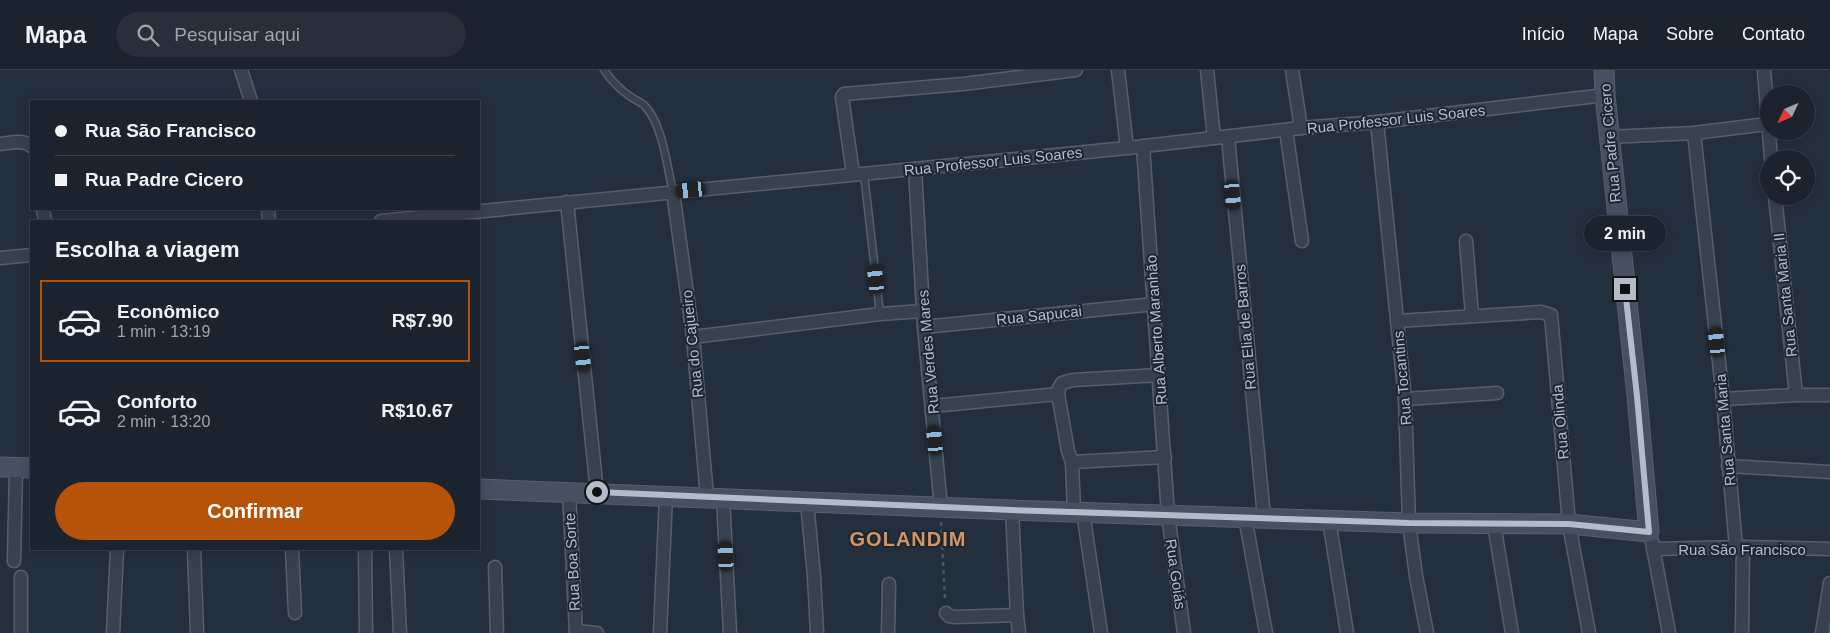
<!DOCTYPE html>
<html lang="pt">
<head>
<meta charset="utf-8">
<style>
	body { margin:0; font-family:Arial,sans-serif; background:#282f3a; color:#f1f3f6; height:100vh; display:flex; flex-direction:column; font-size:19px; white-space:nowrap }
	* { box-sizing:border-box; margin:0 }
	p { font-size:16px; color:#a0a4aa }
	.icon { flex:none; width:28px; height:28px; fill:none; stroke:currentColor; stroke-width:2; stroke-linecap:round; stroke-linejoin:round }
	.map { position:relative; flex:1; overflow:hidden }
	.sheet { position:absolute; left:30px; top:150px; width:450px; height:330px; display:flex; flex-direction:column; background:#1b232e; border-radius:0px; box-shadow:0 2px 12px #0003,0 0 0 1px #39404a }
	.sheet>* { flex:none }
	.top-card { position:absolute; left:30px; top:30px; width:450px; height:110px; border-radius:0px; box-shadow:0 2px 12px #0003,0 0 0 1px #39404a; display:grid; align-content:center; height:110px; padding:0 25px; background:#1b232e }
	.needle { width:32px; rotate:226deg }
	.tools { position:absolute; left:1760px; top:15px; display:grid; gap:10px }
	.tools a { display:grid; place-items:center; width:55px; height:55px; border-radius:50%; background:#1b232e; box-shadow:0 2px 12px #0003,0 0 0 1px #39404a; font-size:25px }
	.end { position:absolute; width:22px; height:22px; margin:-11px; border:6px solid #b4bcc9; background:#111; box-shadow:0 0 0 2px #111 }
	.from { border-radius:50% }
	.bubble { position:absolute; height:35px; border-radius:18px; background:#1b232e; box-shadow:0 2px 12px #0003,0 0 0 1px #39404a; font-size:16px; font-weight:600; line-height:35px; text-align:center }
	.car { position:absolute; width:15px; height:30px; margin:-15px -8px; border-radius:6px; box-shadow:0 0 4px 1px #0007; background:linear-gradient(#222 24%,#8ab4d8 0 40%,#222 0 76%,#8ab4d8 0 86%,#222 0) }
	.top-card b { display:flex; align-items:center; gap:18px; height:48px; font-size:19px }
	.top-card b+b { border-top:1px solid #39404a }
	.top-card i { width:12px; height:12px; background:#f1f3f6 }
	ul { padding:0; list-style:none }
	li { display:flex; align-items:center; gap:15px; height:82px; margin:0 10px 8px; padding:0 15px; border:2px solid transparent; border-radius:0px }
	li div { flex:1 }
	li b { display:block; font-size:19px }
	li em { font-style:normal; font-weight:600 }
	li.active { border-color:#b45309 }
	li>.icon { width:45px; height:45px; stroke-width:1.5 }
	h2 { padding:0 25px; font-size:22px; line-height:60px }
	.action { display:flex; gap:10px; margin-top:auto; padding:10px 25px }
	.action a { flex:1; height:58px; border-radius:30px; background:#b45309; color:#fff; font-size:20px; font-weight:600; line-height:58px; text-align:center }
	header { display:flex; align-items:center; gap:30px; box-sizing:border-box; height:70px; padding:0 25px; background:#1b232e; border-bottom:1px solid #39404a }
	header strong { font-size:24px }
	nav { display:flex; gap:28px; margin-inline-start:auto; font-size:18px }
	.search { width:350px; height:45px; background:#282f3a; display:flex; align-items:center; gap:12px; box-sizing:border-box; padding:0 18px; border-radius:28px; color:#a0a4aa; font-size:19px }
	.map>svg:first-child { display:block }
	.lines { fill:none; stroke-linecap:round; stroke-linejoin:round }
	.lane-casing { stroke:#565f6c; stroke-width:9 }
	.street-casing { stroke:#565f6c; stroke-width:15 }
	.secondary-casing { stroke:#565f6c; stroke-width:21 }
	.path { stroke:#44595c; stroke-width:2.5; stroke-dasharray:4 4; stroke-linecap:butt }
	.lane { stroke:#38414e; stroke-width:6 }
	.street { stroke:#38414e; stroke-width:12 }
	.secondary { stroke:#465061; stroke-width:19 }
	.route { stroke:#b4bcc9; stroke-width:6 }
	.labels { text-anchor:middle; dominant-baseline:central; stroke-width:4; stroke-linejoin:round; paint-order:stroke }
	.street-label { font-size:15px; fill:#b4bcc9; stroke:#1d2633 }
	.district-label { font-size:20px; font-weight:bold; letter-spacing:1px; fill:#d59563; stroke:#1d2633 }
</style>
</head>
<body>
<header>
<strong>Mapa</strong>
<div class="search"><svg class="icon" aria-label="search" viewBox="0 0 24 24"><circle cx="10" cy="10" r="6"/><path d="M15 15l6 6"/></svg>Pesquisar aqui</div>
<nav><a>Início</a><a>Mapa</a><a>Sobre</a><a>Contato</a></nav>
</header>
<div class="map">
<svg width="1830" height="563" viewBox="0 0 1830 563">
	<rect width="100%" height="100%" fill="#242f3e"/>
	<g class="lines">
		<g class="lane-casing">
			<g id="lane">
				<path d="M604,0C611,10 620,20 631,27C635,30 640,32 644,35C663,54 667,97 673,122"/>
				<polyline points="864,104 880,244"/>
			</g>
		</g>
		<g class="street-casing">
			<g id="street">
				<polyline points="241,0 251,31"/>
				<polyline points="1118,0 1127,78"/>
				<polyline points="1207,0 1214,68"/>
				<polyline points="1292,0 1301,58"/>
				<polyline points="1764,0 1771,89"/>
				<polyline points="1377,52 1405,329 1409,453 1416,506 1427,563"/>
				<polyline points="1286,60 1302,171"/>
				<polyline points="1694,63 1723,329 1736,477"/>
				<polyline points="1228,67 1264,447"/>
				<polyline points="1609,67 1694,63 1767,54"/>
				<path d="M0,74C10,73 23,69 31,76"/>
				<polyline points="1143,76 1168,445 1184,563"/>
				<polyline points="915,99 924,257 941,438"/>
				<polyline points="853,104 842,27 844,24 963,14 1076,0"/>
				<polyline points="673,122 693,267 707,427"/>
				<polyline points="1775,126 1796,325"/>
				<polyline points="567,132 597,422"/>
				<polyline points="43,139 45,151"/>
				<polyline points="268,139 269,151"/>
				<polyline points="381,151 1127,78 1301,58 1377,52 1605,25"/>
				<polyline points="1466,171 1472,245"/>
				<polyline points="0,188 31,185"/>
				<polyline points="1397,251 1541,242 1551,245 1569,454 1589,563"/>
				<polyline points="924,257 1155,234"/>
				<polyline points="693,267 880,244 923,241"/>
				<polyline points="1405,329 1497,323"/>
				<polyline points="1723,329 1796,325 1830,325"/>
				<polyline points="933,336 1058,324"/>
				<polyline points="1072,392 1068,381 1058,324 1059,318 1062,313 1073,310 1159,305"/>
				<polyline points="1728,396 1830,402"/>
				<polyline points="569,422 576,563"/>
				<polyline points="723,428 730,563"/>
				<polyline points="807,432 814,506 817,563"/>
				<polyline points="1012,440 1017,545 1019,563"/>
				<polyline points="1074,442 1072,392 1165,387"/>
				<polyline points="1083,442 1101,563"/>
				<polyline points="1245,447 1266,563"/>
				<polyline points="1329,450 1347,563"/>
				<polyline points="1494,454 1512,563"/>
				<polyline points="1652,472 1669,563"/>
				<polyline points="194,479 197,563"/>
				<polyline points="292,479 295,543"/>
				<polyline points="365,479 366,563"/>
				<polyline points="396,479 400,563"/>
				<polyline points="1653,479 1743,477 1830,479"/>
				<polyline points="14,491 16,397"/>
				<polyline points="495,497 497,563"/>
				<polyline points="946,543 949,546 956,547 1017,545"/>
				<polyline points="576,561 597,563"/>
				<polyline points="21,563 21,507"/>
				<polyline points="113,563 117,479"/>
				<polyline points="660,563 666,426"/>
				<polyline points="888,563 889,514"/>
				<polyline points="1742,563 1743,477"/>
				<polyline points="1822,563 1830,513"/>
			</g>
		</g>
		<g class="secondary-casing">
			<g id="secondary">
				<polyline points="0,397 31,398"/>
				<polyline points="479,419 1012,440 1409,453 1569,454 1649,462 1637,326 1605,25 1604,0"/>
			</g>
		</g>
		<polyline class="path" points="941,452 945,531"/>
		<use href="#lane" class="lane"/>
		<use href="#street" class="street"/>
		<use href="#secondary" class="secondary"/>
	</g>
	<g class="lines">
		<polyline class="route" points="597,422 1012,440 1409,453 1569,454 1649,462 1637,326 1625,219"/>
	</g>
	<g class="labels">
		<g class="street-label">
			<text transform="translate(1396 49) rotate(-6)">Rua Professor Luis Soares</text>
			<text transform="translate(1610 73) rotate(-95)">Rua Padre Cicero</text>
			<text transform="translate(993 91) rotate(-6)">Rua Professor Luis Soares</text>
			<text transform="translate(1785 225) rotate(-96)">Rua Santa Maria II</text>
			<text transform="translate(1039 245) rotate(-6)">Rua Sapucai</text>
			<text transform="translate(1245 257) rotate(-95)">Rua Elia de Barros</text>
			<text transform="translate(1156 260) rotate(-94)">Rua Alberto Maranhão</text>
			<text transform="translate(692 274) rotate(-96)">Rua do Cajueiro</text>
			<text transform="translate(928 282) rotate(-95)">Rua Verdes Mares</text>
			<text transform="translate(1402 308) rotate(-95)">Rua Tocantins</text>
			<text transform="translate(1560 352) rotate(-95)">Rua Olinda</text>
			<text transform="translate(1725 360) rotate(-95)">Rua Santa Maria</text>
			<text x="1742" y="479">Rua São Francisco</text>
			<text transform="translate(572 492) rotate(-93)">Rua Boa Sorte</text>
			<text transform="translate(1176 504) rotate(82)">Rua Goiás</text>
		</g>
		<g class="district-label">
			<text x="908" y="469">GOLANDIM</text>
		</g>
	</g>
</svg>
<div class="tools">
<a><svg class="needle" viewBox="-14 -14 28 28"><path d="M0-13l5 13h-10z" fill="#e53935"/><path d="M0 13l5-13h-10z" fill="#a0a4aa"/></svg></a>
<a><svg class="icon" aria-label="locate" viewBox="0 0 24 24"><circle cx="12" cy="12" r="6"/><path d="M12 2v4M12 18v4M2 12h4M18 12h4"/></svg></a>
</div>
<i class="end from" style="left:597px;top:422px"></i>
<i class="end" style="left:1625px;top:219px"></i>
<div class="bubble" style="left:1584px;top:146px;width:82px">2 min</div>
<i class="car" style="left:691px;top:120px;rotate:264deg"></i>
<i class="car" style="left:1233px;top:125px;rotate:175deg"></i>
<i class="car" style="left:876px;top:209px;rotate:354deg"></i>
<i class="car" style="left:1717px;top:272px;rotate:354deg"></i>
<i class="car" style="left:583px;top:287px;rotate:174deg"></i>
<i class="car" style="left:935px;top:370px;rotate:355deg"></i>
<i class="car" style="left:726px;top:486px;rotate:357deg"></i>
<div class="top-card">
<b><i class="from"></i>Rua São Francisco</b>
<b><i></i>Rua Padre Cicero</b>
</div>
<section class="sheet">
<h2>Escolha a viagem</h2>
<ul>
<li class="active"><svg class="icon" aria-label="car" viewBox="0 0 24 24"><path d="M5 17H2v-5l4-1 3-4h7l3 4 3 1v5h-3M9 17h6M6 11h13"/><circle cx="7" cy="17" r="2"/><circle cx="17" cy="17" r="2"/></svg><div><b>Econômico</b><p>1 min · 13:19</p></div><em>R$7.90</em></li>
<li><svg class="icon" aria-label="car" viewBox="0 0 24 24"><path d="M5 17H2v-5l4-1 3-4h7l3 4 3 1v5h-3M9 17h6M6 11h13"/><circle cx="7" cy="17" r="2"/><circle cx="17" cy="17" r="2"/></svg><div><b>Conforto</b><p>2 min · 13:20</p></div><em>R$10.67</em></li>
</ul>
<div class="action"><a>Confirmar</a></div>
</section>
</div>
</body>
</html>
